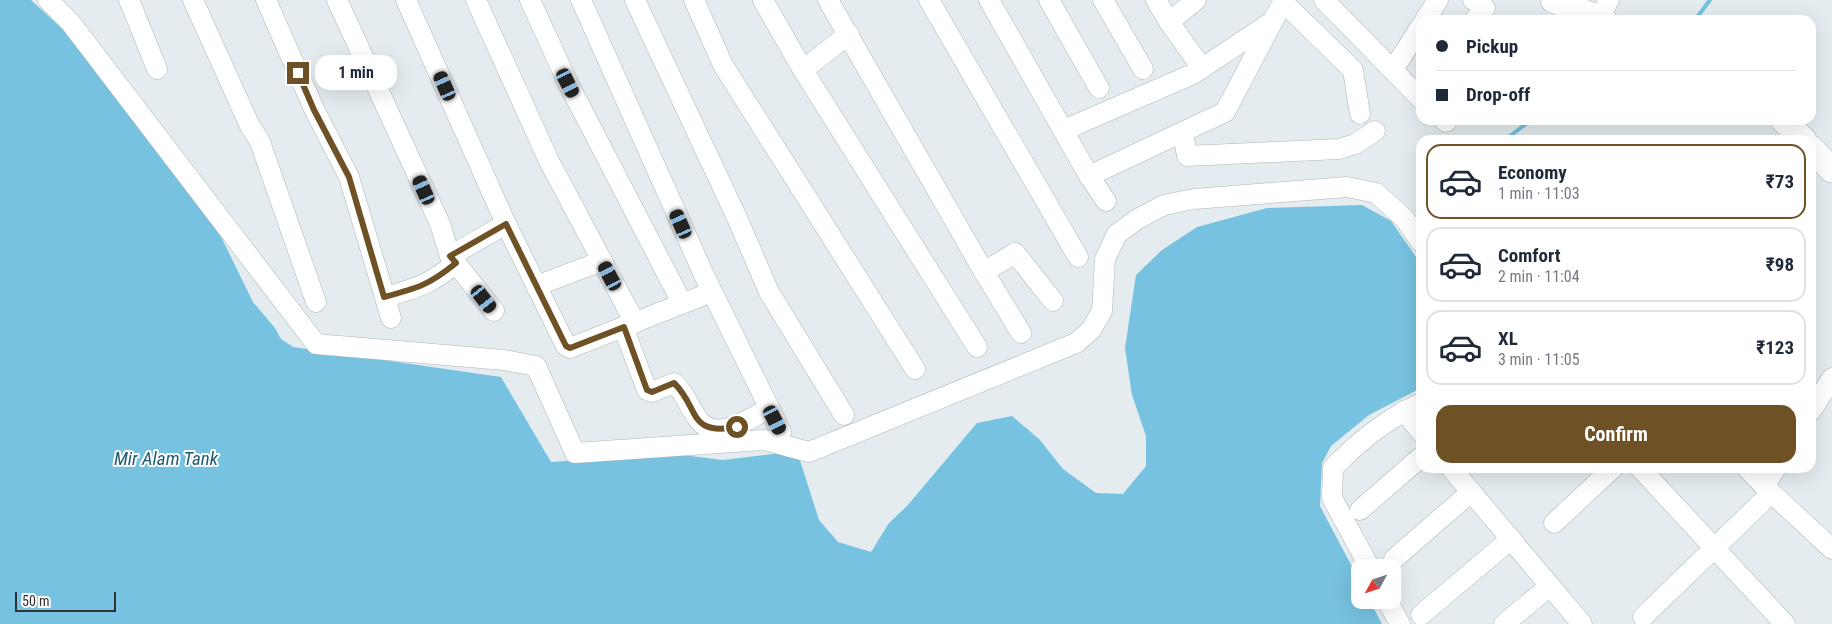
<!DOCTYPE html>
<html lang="en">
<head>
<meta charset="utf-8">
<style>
	body { margin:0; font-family:"Roboto Condensed",sans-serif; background:#f2f2f3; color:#1f2937; height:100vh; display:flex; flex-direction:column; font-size:19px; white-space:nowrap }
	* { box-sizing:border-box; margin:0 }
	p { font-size:16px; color:#747a83 }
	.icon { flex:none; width:28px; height:28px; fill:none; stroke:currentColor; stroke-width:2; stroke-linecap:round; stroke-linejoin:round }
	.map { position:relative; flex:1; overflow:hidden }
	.side { position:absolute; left:1416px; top:135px; width:400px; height:338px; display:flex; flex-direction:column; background:#fff; border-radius:15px; box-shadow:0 5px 20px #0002 }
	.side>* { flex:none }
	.top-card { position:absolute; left:1416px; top:15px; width:400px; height:110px; border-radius:15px; box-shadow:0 5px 20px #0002; display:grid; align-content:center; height:110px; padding:0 20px; background:#fff }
	.needle { width:32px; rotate:230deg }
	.fabs { position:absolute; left:1351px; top:559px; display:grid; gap:10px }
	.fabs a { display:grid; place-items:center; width:50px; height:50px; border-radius:10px; background:#fff; box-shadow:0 5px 20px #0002; font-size:25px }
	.scale { position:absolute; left:15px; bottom:12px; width:101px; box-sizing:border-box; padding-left:5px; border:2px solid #2f3233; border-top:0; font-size:14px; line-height:18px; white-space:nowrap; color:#2f3233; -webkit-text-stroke:4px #fff; paint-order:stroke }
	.end { position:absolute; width:22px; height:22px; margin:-11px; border:6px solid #6e5125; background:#fff; box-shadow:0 0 0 2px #fff }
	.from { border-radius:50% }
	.bubble { position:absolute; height:35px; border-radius:15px; background:#fff; box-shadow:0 5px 20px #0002; font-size:16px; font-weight:700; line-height:35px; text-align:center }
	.car { position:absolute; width:15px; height:30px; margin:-15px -8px; border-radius:6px; box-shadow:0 0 4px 1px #0007; background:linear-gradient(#222 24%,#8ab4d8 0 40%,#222 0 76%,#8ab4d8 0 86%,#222 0) }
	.top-card b { display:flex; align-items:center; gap:18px; height:48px; font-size:19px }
	.top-card b+b { border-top:1px solid #e0e1e3 }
	.top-card i { width:12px; height:12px; background:#1f2937 }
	ul { padding:9px 0 0; list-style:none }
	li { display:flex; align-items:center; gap:15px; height:75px; margin:0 10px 8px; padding:0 10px; border:2px solid #e0e1e3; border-radius:15px }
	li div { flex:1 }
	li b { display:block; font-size:19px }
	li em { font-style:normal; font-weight:700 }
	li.active { border-color:#6e5125 }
	li>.icon { width:45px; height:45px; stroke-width:1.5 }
	.button { display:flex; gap:10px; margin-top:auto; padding:10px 20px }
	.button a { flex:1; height:58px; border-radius:15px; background:#6e5125; color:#fff; font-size:20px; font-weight:700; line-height:58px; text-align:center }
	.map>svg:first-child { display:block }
	.water { fill:#76c2e0 }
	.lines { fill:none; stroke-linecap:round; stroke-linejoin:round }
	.stream { stroke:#76c2e0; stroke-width:4 }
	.minor-casing { stroke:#adb5b8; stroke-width:21 }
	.major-casing { stroke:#adb5b8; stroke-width:26 }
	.minor { stroke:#fff; stroke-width:20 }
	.major { stroke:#fff; stroke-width:25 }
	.route { stroke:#6e5125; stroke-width:6 }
	.labels { text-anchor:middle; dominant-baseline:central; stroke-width:4; stroke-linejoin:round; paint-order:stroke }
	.water-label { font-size:19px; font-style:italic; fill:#1f5b71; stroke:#fff }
</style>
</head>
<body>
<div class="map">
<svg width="1832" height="624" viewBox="0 0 1832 624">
	<rect width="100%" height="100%" fill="#e4ecef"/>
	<polygon class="water" points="0,0 31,0 87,52 205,204 253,302 275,328 281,339 293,347 501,377 551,462 675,454 723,460 797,451 819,520 838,542 871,552 889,523 907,506 977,423 1012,416 1039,439 1063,469 1096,493 1123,494 1146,466 1146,436 1132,395 1125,348 1136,275 1162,250 1197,227 1267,208 1362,205 1391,221 1421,264 1421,388 1369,415 1331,446 1322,463 1320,506 1360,582 1360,600 1369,600 1382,624 0,624"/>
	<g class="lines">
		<g class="stream">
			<polyline points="1695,20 1710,0"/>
			<polyline points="1505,140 1531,120"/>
		</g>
		<g class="minor-casing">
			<g id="minor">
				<polyline points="48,0 70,22 316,344 504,360 536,366 575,453 764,440 809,452 1076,343 1091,330 1102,311 1105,259 1117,234 1136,220 1164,205 1194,199 1347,187 1376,193 1404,218 1421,242"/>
				<polyline points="129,0 157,69"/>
				<polyline points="193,0 249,124 260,142 316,302"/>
				<polyline points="266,0 314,109 349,177 391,318"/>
				<polyline points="337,0 440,224 450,256 494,311"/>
				<polyline points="406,0 506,224 566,346 570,348 712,292"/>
				<polyline points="476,0 549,161 635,323"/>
				<polyline points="530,0 568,83 682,303"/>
				<polyline points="581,0 704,275 781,432"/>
				<polyline points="635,0 738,220 769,292 844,415"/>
				<polyline points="694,0 723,65 915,369"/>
				<polyline points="763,0 803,70 977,347"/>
				<polyline points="828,0 984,272 1021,333"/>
				<polyline points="929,0 1078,257"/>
				<polyline points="989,0 1089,176"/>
				<polyline points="1049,0 1099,88"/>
				<polyline points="1103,0 1143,69"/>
				<polyline points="1156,0 1169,22 1202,68"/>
				<polyline points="1324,0 1421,99"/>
				<polyline points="1473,0 1485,8 1475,20"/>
				<polyline points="1283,2 1353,70 1360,114"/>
				<polyline points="1599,18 1609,0"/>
				<polyline points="1425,20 1438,0"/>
				<polyline points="1169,22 1196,0"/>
				<polyline points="803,70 849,34"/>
				<polyline points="1393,70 1421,26"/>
				<polyline points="1444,120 1446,122"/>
				<polyline points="1064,130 1193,74 1270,23"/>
				<polyline points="1183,133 1187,156 1339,149 1355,144 1375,131"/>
				<polyline points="1106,201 1089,176 1225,112 1284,0"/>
				<polyline points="450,256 506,224"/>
				<polyline points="984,272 1015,253 1053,301"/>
				<polyline points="536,286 602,261"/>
				<path d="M385,297C417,288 429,285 456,263"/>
				<path d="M623,327L647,390L652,392L674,383C684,392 690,408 698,419C715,444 751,418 769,408"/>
				<polyline points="1404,411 1421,432"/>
				<polyline points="1811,411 1832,378"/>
				<polyline points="1451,468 1582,624"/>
				<polyline points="1640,468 1785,624"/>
				<polyline points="1747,468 1764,486 1832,549"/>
				<polyline points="1764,486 1776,468"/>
				<polyline points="1360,510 1421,457"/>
				<polyline points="1554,523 1613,468"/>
				<polyline points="1394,559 1471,492"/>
				<path d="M1370,568L1332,498L1333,468C1358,442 1388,418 1421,403"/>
				<polyline points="1387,600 1400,624"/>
				<polyline points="1421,615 1511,539"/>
				<polyline points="1643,617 1762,502"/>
				<polyline points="1504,624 1550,586"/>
			</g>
		</g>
		<g class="major-casing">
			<g id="major">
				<polyline points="1553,0 1604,20"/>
				<polyline points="1783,120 1804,140"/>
				<polyline points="1811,148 1832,170"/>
			</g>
		</g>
		<use href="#minor" class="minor"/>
		<use href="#major" class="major"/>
	</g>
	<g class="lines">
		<path class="route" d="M298,73L314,110L349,177L384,297C418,288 429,285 456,263L450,256L506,224L566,346L570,348L624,327L647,390L652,392L674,383C700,408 687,436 737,427"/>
	</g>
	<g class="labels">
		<g class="water-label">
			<text x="166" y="458">Mir Alam Tank</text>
		</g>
	</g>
</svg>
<div class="fabs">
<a><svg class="needle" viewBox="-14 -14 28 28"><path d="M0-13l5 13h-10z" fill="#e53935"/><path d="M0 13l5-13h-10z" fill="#747a83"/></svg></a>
</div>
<div class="scale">50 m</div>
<i class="end from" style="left:737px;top:427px"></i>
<i class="end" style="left:298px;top:73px"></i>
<div class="bubble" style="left:315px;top:55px;width:82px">1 min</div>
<i class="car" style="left:568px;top:83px;rotate:153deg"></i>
<i class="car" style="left:445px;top:86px;rotate:336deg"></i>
<i class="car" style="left:424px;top:190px;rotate:336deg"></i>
<i class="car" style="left:681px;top:224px;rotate:336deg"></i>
<i class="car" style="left:610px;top:276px;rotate:332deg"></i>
<i class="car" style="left:484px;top:299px;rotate:142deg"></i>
<i class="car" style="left:775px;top:420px;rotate:153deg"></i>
<div class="top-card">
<b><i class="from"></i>Pickup</b>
<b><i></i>Drop-off</b>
</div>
<section class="side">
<ul>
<li class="active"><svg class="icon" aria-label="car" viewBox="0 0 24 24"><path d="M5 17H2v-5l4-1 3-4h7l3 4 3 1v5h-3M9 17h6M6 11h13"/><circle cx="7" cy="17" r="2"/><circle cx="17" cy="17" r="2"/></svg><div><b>Economy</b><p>1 min · 11:03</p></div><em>₹73</em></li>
<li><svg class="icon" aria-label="car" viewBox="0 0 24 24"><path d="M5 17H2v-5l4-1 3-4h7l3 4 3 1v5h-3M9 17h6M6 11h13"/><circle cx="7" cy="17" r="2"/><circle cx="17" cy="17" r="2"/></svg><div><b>Comfort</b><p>2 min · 11:04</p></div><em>₹98</em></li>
<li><svg class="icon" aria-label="car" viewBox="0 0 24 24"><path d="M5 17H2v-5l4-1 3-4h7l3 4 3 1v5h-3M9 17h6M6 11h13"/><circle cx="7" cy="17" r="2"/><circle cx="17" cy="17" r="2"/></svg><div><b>XL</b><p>3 min · 11:05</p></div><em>₹123</em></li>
</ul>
<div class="button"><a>Confirm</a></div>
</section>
</div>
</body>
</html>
